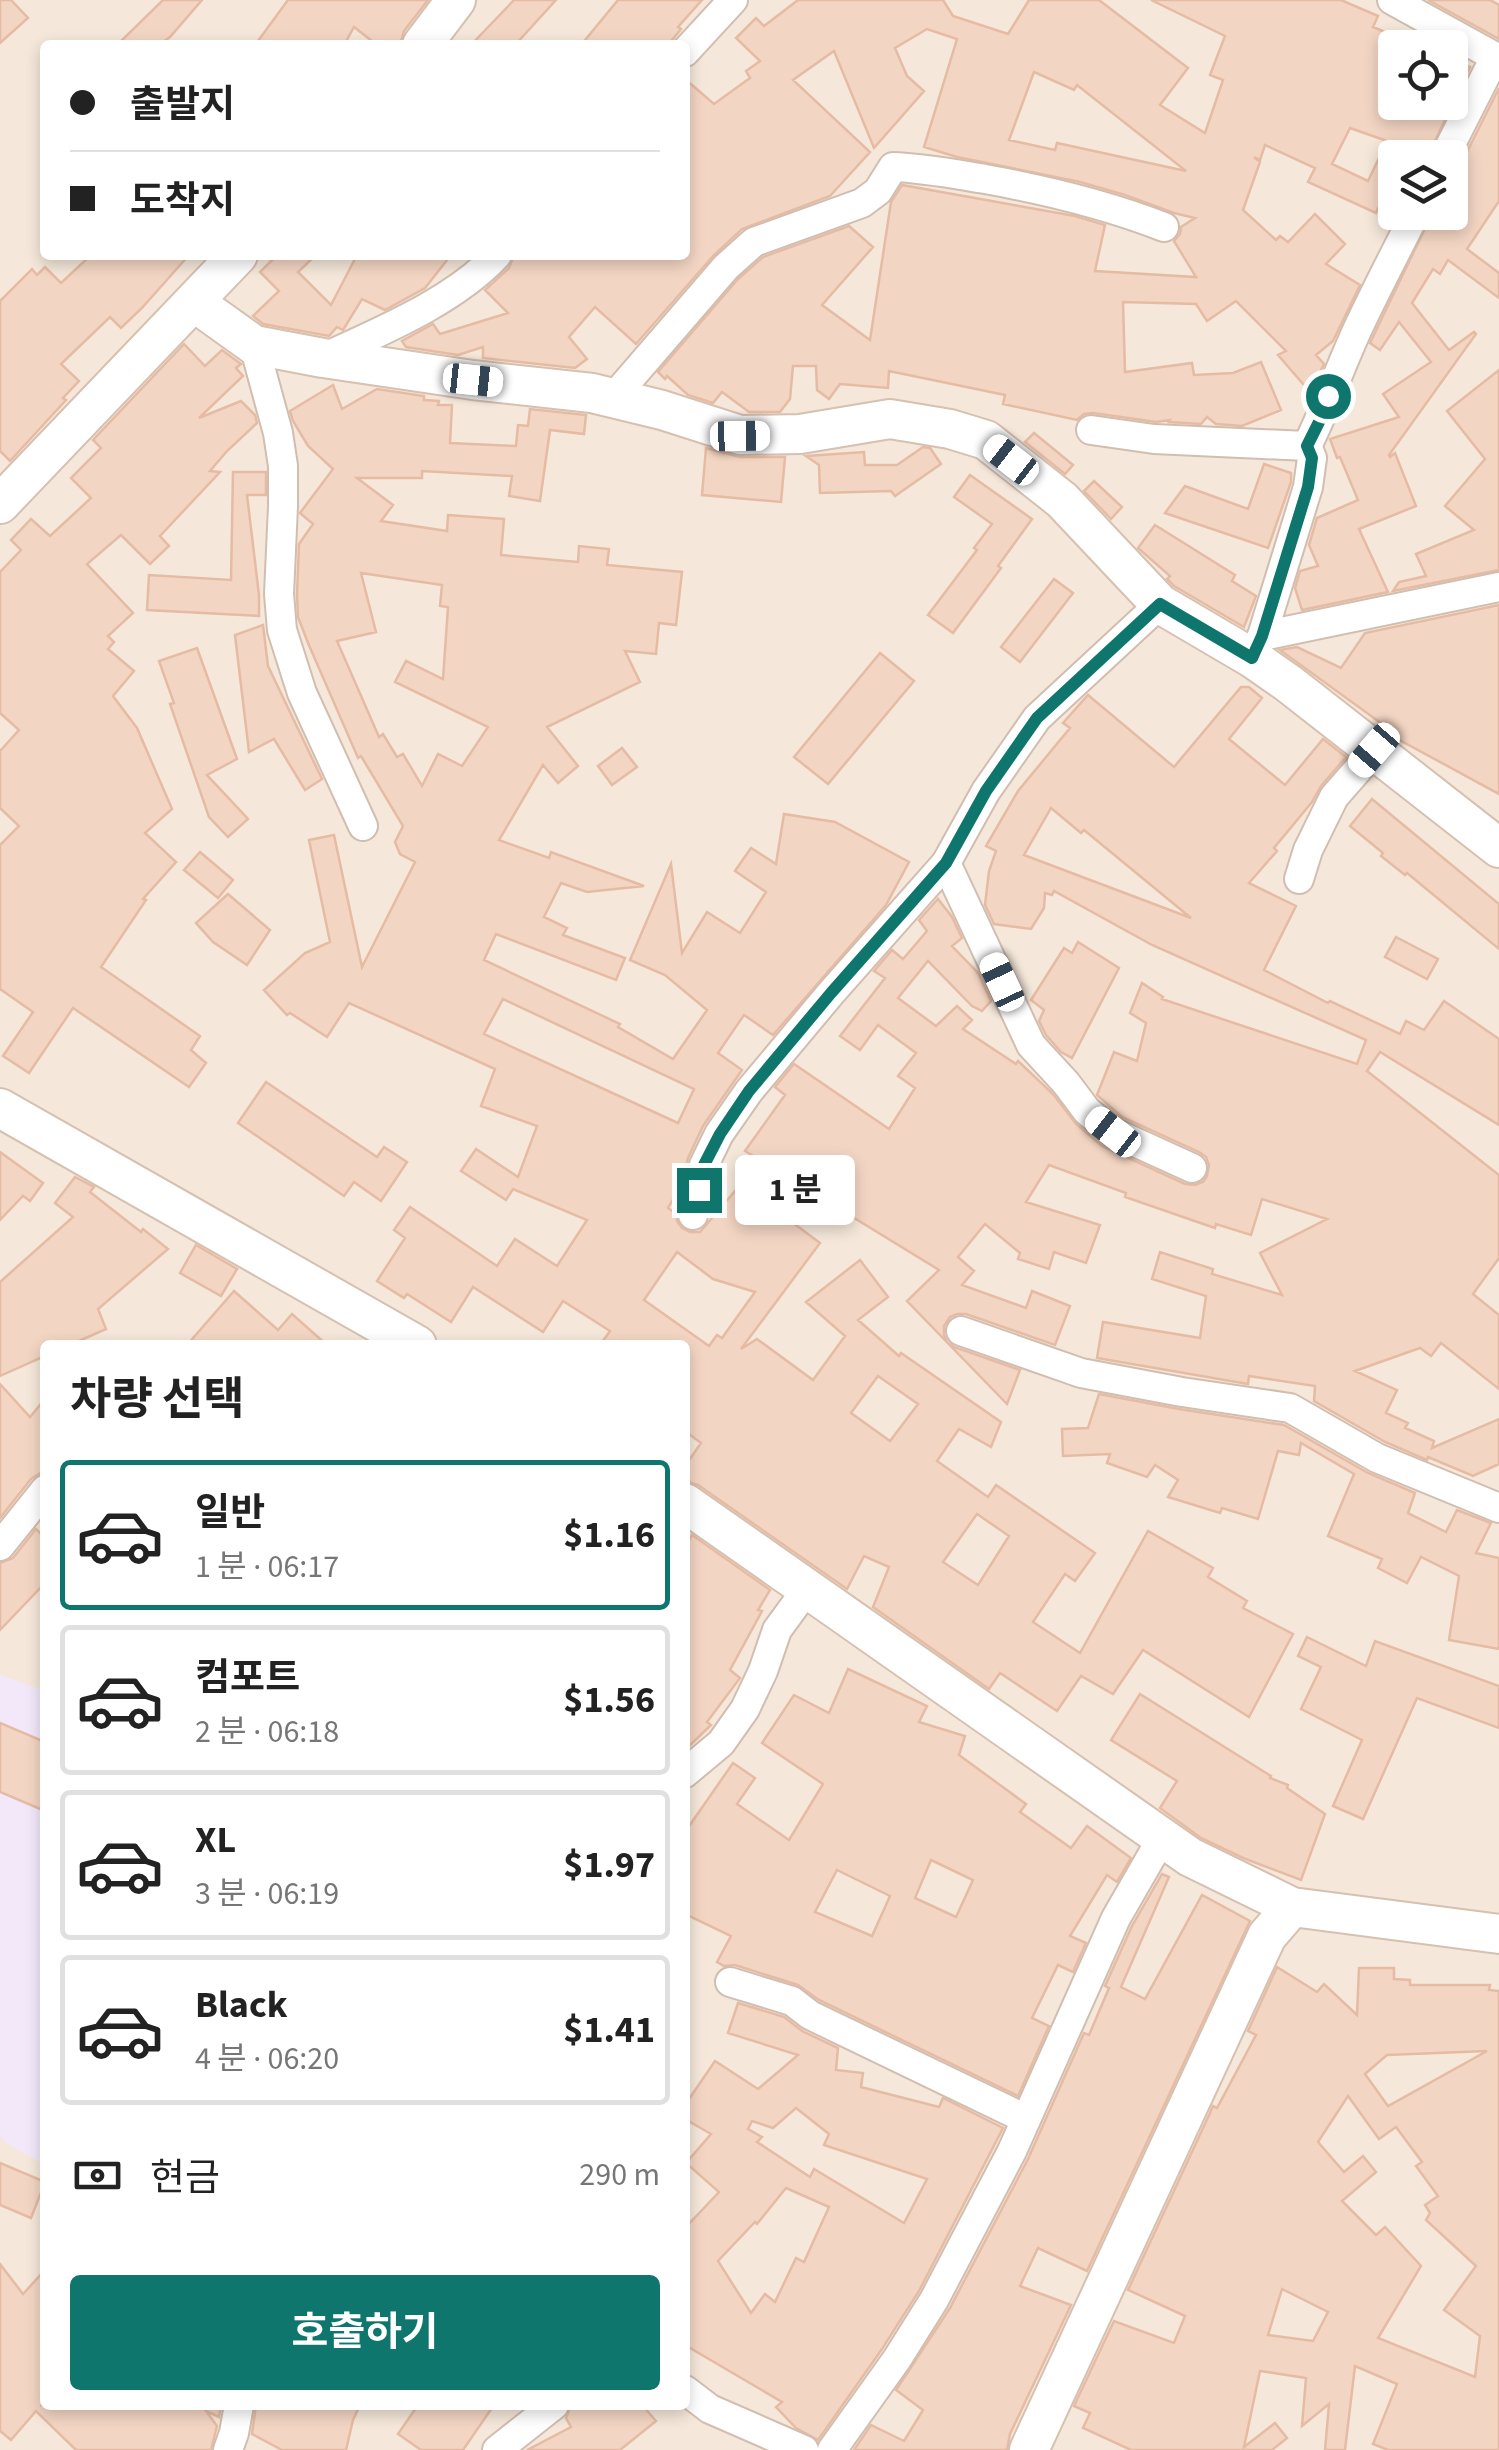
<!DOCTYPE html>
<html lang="ko">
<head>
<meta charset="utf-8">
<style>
	body { margin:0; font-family:"Source Sans 3","Noto Sans KR",sans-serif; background:#f6f6f6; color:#222; height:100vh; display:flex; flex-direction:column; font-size:38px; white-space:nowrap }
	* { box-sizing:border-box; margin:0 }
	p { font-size:32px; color:#767676 }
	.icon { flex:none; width:55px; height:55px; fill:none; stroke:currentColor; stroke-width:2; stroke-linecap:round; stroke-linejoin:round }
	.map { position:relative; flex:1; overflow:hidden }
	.details { position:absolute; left:40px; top:1340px; width:650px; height:1070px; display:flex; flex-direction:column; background:#fff; border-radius:10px; box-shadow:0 5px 15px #0003 }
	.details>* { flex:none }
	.banner { position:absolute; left:40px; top:40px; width:650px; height:220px; border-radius:10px; box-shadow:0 5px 15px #0003; display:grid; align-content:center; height:220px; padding:0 30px; background:#fff }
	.tools { position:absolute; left:1378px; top:30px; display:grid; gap:20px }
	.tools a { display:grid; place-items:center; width:90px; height:90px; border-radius:10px; background:#fff; box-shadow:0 5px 15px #0003; font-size:50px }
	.end { position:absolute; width:45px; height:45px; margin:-22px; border:12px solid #0f766e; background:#fff; box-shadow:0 0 0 5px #fff }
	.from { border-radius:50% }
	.bubble { position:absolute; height:70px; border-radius:10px; background:#fff; box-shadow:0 5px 15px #0003; font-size:32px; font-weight:700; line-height:70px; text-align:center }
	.car { position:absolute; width:30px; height:60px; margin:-30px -15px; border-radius:12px; box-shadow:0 0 8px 2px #0007; background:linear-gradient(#fff 24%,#345 0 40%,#fff 0 76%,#345 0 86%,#fff 0) }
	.banner b { display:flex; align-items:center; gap:35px; height:95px; font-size:38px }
	.banner b+b { border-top:2px solid #e0e0e0 }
	.banner i { width:25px; height:25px; background:#222 }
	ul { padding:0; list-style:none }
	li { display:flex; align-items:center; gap:30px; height:150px; margin:0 20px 15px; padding:0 10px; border:5px solid #e0e0e0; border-radius:10px }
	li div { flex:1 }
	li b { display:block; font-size:38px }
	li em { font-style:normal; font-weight:700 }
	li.on { border-color:#0f766e }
	li>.icon { width:90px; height:90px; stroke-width:1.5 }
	h2 { padding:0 30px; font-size:45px; line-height:120px }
	.pay { display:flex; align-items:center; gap:25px; height:110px; padding:0 30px; font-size:38px }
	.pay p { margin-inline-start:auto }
	.action { display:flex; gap:20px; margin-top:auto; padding:20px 30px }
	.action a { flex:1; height:115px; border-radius:10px; background:#0f766e; color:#fff; font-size:40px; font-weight:700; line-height:115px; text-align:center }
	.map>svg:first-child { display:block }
	.residential { fill:#f5e8da; fill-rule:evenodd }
	.education { fill:#f3e8fa }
	.building { fill:#f3d5c3; stroke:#e6bba3; stroke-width:2.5; fill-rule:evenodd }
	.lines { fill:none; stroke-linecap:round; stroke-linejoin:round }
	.street-casing { stroke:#d1beb0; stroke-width:32 }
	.secondary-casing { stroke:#d6c0b0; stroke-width:42 }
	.street { stroke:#fff; stroke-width:28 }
	.secondary { stroke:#fff; stroke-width:38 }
	.route { stroke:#0f766e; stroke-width:12 }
</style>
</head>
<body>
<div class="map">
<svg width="1499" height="2450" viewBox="0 0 1499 2450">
	<rect width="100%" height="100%" fill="#fdf6ec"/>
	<path class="residential" d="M0,0H1499V2450H0ZM45,45H685V255H45ZM1395,48H1450V102H1395ZM1395,158H1450V212H1395ZM45,1345H685V2405H45Z"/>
	<polygon class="education" points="0,1675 45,1691 45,2165 6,2143 0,2136"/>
	<g class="building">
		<polygon points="0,0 11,0 28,18 0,43"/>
		<polygon points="163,0 202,0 170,37 159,45 117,45"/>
		<polygon points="288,0 428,0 404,31 400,45 377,45 354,27 344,45 255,45"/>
		<polygon points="514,0 556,0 515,45 471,45"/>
		<polygon points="618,0 702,0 678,27 681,29 668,45 581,45"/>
		<path d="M798,0H943L953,16L1008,34L1029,0H1099L1188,68L1160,105L1205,133L1223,80L1210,75L1225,36L1151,0H1341L1378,16L1373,27L1395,36V102H1450V59L1470,67L1427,158H1395L1394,216L1378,208L1376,213L1308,182L1315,168L1265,145L1260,160L1254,157L1260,162L1243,210L1276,240L1280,236L1288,242L1315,214L1345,244L1326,264L1360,285L1333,341L1316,355L1324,364L1310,392L1278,355L1286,351L1236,301L1207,321L1196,304L1123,302L1125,372L1192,363L1194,375L1233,373L1261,362L1281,410L1242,426L1216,424L1207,417L1201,424L1169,422L1170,420L1156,422L1093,413L1084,414L1077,420L1003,404L1005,395L889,371L888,388L840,384L829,399L817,390L816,366H793L790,399L780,412H749L722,392L713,403L688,395L667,376L665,379L658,372L738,279L763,257L849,226L873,247L822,305L870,340L891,202L902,185L1075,216L1105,225L1095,271L1196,277L1174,241L1180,234L1181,227L1195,218L1174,213L1125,195L1080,182L957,157L924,147L957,39L927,29L895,48L907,76L924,91L874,148L834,51L793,80L870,152L830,196L742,229L713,256L636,344L595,307L569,337L587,359L575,368L483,358V347L458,355L406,347L402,341L433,324L440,334L508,313L485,290L509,268L514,255H685V79L714,104L750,78L746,71L760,61L736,38L756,18L764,26ZM1034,72L1074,90L1077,85L1186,171L1057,143L1055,150L1009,140ZM1350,128L1387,141L1368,181L1332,164Z"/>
		<polygon points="1428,0 1490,0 1499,5 1499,39"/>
		<polygon points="1499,88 1499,201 1467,249 1499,273 1499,298 1448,260 1440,274 1433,269 1412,303 1449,350 1474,332 1476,334 1389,455 1390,457 1395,453 1416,506 1359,529 1388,592 1302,610 1295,588 1300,571 1318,566 1309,545 1317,518 1358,500 1340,457 1337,458 1330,439 1399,417 1383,394 1431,362 1399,322 1380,350 1370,343 1433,212 1450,212 1450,174 1460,166"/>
		<polygon points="91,255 189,255 142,308 121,328 110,317 61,364 79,381 63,398 66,400 10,461 0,451 0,301 32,269 37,275 45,267 61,283"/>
		<polygon points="277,255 316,255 298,272 331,305 357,255 451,255 425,288 385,310 362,299 343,330 337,327 329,336 263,324 253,316 279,291 260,272"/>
		<polygon points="184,344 205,366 222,350 241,364 236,368 243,376 199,418 241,401 255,415 257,423 227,451 210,471 220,472 160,536 169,546 150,564 121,535 87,564 133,613 108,636 114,642 108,649 134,671 113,696 137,728 172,809 145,833 176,862 143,899 146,900 101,967 200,1036 191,1050 206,1063 189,1087 73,1008 29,1073 3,1056 33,1012 0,989 0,845 19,826 0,808 0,751 19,730 0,713 0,572 21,550 11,540 31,519 50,536 91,498 71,478 101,448 93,440"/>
		<polygon points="1499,370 1499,570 1393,591 1399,582 1426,576 1416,554 1474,530 1445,506 1485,459 1447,411"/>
		<path d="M333,385L342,409L377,389L424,396V400L439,401L438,405H452L450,443L516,446L518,425L528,426L530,409L586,415L584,434L550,430L540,501L509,496L512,476L422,471V478H357L393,505L381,521L447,531L448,515L504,519L501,555L578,562L579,546L609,549L607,565L682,572L676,625L659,623L656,654L625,651L640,682L547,727L578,766L558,783L543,765L499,840L549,858L551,852L644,886L587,892L561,883L544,917L567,928L563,935L625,958L616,980L496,934L484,960L620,1024L618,1027L673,1059L707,1010L665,975L630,960L671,864L682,953L707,912L740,933L766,892L735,871L751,848L776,864L784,814L835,822L909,862L886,905L773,1035L744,1015L718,1053L742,1070L703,1126L688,1158L681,1186L668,1208L676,1214L677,1221L682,1228L690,1232H700L741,1184L820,1243L741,1349L757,1339L813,1380L845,1336L806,1302L860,1260L888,1297L858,1320L899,1356L901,1353L1001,1422L991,1447L959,1429L937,1461L988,1497L996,1485L1095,1553L1075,1581L1065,1574L1033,1622L1080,1653L1148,1531L1213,1568L1208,1577L1247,1601L1243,1608L1293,1634L1249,1717L1143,1650L1113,1694L1081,1676L1057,1711L1000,1673L989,1689L873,1607L889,1567L864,1556L847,1589L698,1485L685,1481V1466L701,1443L685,1431V1345H600L610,1331L563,1301L543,1332L473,1287L451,1322L407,1294L404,1298L377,1281L405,1238L394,1230L410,1207L497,1266L515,1239L557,1266L587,1220L513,1189L506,1200L461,1171L476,1149L518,1177L537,1126L481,1106L495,1069L349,1003L327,1037L290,1013L287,1015L264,990L305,953L330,942L309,840L334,835L362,967L415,862L400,854L395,842L403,826L361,756L358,758L308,643L298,617L297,594L299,544L313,524L300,513L333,469L308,446L293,421L290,411ZM361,573L442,585L440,606L448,607L443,679L406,661L395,682L488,727L462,766L438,754L422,786L403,754L397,757L383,734L379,737L337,641L376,632ZM503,999L694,1089L678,1123L484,1034ZM677,1252L713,1279L755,1292L722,1338L717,1335L709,1346L644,1300ZM878,1376L918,1404L890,1441L851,1413ZM977,1514L1009,1536L978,1585L943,1562Z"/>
		<polygon points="1034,433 1073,465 1065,474 1025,442"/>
		<polygon points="923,447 930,448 941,464 895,496 891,491 820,493 819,465 806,456 864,452 865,465 897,465"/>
		<polygon points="706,448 740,457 785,457 781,502 702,495"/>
		<polygon points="1264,464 1291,473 1291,482 1268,548 1165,513 1185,486 1248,509"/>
		<polygon points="233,472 266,472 266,495 247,495 259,595 259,616 147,610 149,575 231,580"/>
		<polygon points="970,475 1032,519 998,566 1001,568 953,633 928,615 977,550 974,548 992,524 954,497"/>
		<polygon points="1094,481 1122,507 1111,519 1084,491"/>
		<polygon points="1155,525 1235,575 1232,581 1256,596 1244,627 1174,586 1167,579 1170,576 1138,548"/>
		<polygon points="1054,579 1073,593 1020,662 1001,647"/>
		<polygon points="1499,605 1499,794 1394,737 1396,734 1280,650 1297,647 1341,668 1365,633"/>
		<polygon points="263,625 268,666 322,779 305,790 274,739 249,752 235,635"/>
		<polygon points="197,648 237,759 207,775 248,819 228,837 209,817 170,704 174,703 159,661"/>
		<polygon points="880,653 914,681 828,784 794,757"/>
		<path d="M1241,687H1249L1262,698L1229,739L1285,785L1323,739L1346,757L1321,786L1312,802L1274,848L1277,851L1249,883L1296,906L1264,970L1328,1003L1330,1001L1400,1034L1406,1021L1424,1030L1444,1001L1499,1039V1125L1380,1052L1367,1071L1499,1175V1258L1473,1294L1499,1315V1389L1441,1343L1431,1356L1420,1348L1355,1371L1397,1390L1386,1413L1408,1423L1405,1428L1434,1441L1432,1448L1499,1419V1464L1473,1476L1428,1457L1427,1460L1385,1442L1314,1401L1315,1386L1249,1376L1248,1384L1097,1358L1103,1322L1200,1338L1206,1296L1152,1279L1160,1252L1213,1269L1212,1274L1282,1295L1260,1253L1327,1219L1262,1199L1251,1235L1216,1224L1215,1228L1125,1197L1126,1193L1049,1165L1026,1202L1100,1225L1086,1263L1054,1252L1049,1269L1018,1259L1020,1253L985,1224L958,1257L974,1271L962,1285L1026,1308L1032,1291L1070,1306L1055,1345L966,1314H957L950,1317L944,1326V1335L947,1342L954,1347L1020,1370L1007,1404L907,1301L939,1270L745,1151L785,1095L775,1087L794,1064L889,1129L915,1088L898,1076L916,1053L878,1025L860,1050L840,1036L885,978L874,971L892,950L903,959L927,931L919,920L938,899L952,917L962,938L952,946L978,973L991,1001L982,1011L972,1006L928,961L898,998L936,1026L957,1006L972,1020L963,1029L1016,1064L1018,1061L1053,1094L1076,1124L1102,1146L1185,1184L1195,1185L1203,1182L1207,1176L1209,1165L1206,1157L1199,1152L1122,1117L1097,1095L1114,1052L1137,1061L1146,1023L1130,1013L1142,983L1163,997L1162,999L1357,1064L1366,1040L1152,945L1054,891L1052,895L1045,893L1044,908L1031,929L994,924L985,905L989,871L996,851L986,846L1018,791L1070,728L1063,723L1088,695L1174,767ZM1051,808L1081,833L1084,830L1191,918L1024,855Z"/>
		<polygon points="622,748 637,767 612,785 598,766"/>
		<polygon points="1372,799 1499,904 1499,949 1407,873 1405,875 1381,856 1383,853 1350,826"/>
		<polygon points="200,852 233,880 218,898 184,870"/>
		<polygon points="228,894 270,930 247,965 213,942 196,923"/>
		<polygon points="1396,937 1438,959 1427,979 1385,957"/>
		<polygon points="1078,942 1119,968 1072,1058 1061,1052 1046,1035 1039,1021 1044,1010 1031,1000 1064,948 1072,953"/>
		<polygon points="266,1082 377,1157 384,1147 407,1162 381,1201 354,1182 344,1196 238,1123"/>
		<polygon points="0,1152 43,1183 30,1201 23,1196 0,1220"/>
		<polygon points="75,1177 94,1187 90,1192 141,1232 143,1229 168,1249 98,1309 106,1329 70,1345 45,1345 45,1356 0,1376 0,1282 73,1217 55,1203"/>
		<polygon points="196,1245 237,1269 221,1296 180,1273"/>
		<polygon points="234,1291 278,1330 292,1314 327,1345 187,1345"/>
		<polygon points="0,1384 30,1417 45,1399 45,1470 31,1479 0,1518"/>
		<polygon points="1099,1394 1179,1409 1284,1425 1368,1473 1415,1493 1408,1513 1446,1532 1457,1510 1491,1523 1476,1553 1499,1558 1499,1649 1449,1640 1459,1576 1421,1557 1407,1583 1378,1568 1382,1559 1328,1536 1354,1474 1301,1443 1299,1455 1278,1451 1258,1519 1222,1508 1220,1513 1168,1497 1178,1480 1155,1465 1147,1477 1107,1463 1110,1454 1063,1456 1062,1429 1088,1428"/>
		<polygon points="36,1529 45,1538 45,1583 0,1630 0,1563 13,1558"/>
		<polygon points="692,1535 770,1590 758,1610 762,1611 730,1670 740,1678 707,1722 711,1725 685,1750 685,1548"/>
		<polygon points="1307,1637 1366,1666 1375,1641 1499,1686 1499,1728 1417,1698 1363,1819 1333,1806 1362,1740 1301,1709 1321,1667 1298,1656"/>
		<path d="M848,1669L927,1706L919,1722L965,1736L959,1755L1026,1804L1020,1812L1071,1848L1087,1826L1131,1858L1117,1882L1107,1875L1070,1936L1086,1943L1073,1972L1058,1965L1032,2018L1049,2026L1018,2096L819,2000L798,1985L735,1965L724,1966L717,1962L731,1936L685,1914V1832L733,1763L755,1778L737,1804L789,1840L823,1784L762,1743L794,1695L829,1713ZM931,1860L973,1880L956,1917L915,1898ZM837,1870L890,1896L872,1936L815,1912Z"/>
		<polygon points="1140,1694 1271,1776 1270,1778 1288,1785 1287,1788 1325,1814 1301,1880 1243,1858 1201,1838 1160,1808 1177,1781 1111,1740"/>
		<polygon points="0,1723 45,1742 45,1811 0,1792"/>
		<polygon points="1162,1874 1169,1877 1121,1987 1145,1999 1202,1895 1250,1921 1087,2271 1038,2248 1020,2286 1071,2305 1010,2434 1007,2450 854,2450 871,2425 904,2441 923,2410 896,2390 950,2308 1028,2159 1084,2033 1089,2035 1109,1988 1105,1986 1132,1926"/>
		<path d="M1277,1967L1317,1992L1324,1984L1357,2015L1359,1968H1394V1979L1410,1980V1985H1490L1489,1990L1499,1991V2450H1388L1373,2444L1397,2384L1355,2366L1345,2450H1325L1329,2404L1302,2426L1306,2378L1260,2371L1244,2447L1275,2423L1287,2438L1272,2450H1131L1083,2428L1090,2413L1074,2406L1114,2321L1174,2343L1185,2316L1128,2290L1210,2113L1213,2106L1217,2108L1256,2035L1248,2031ZM1487,2051L1388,2106L1365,2074L1387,2055ZM1348,2096L1379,2139L1396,2127L1422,2162L1416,2166L1438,2196L1425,2205L1430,2213L1426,2220L1476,2266L1444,2310L1480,2336L1475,2377L1378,2338L1421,2266L1385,2227L1376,2235L1342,2201L1376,2172L1363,2156L1344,2172L1318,2142ZM1282,2289L1328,2312L1313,2341L1268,2335Z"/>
		<path d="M738,2003L784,2017L802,2031L838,2048L836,2070L863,2073L861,2087L939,2107L943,2098L1003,2128L919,2291L882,2349L818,2440L796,2428L776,2407L782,2402L685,2345V2228L719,2192L686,2163L711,2134L685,2119V2105L715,2061L758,2089L798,2055L728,2033ZM796,2108L829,2134L824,2145L927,2179L904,2223L814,2169L810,2177L757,2142L762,2137L748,2129L752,2121L773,2128ZM786,2188L829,2207L804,2262L796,2258L775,2302L765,2294L751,2313L718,2261L755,2222L757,2224Z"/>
		<polygon points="0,2163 45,2182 31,2218 0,2205"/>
		<polygon points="0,2264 23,2294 45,2270 45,2401 42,2405 221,2405 219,2417 206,2411 217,2426 211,2450 76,2450 36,2411 11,2440 0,2431"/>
		<polygon points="256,2405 360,2405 353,2420 346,2450 282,2450 252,2434"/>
		<polygon points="418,2405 494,2405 463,2450 421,2450 398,2434"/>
		<polygon points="571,2405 642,2405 656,2421 620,2450 527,2450 571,2427 566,2418"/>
	</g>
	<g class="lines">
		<g class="street-casing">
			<g id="street">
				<polyline points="1392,0 1499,59"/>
				<polyline points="685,52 733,0"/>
				<polyline points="1444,158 1495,57"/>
				<polyline points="254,345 278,433 283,466 283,506 279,594 282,630 302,693 363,826"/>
				<path d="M323,358C381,331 453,302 497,255"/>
				<path d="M613,398L726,267L754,242L862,203L878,191L893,167C924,168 954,174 985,179C1046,190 1105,204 1164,227"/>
				<polyline points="1091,430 1154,439 1307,446 1312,458 1308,487 1262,636"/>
				<path d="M1307,446C1327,406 1341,364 1360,324C1378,286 1397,250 1416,212"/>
				<polyline points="1255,651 1262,636 1499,587"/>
				<polyline points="946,863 1031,1045 1066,1083 1087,1111 1113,1132 1192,1168"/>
				<polyline points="1299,879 1308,850 1334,797 1375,750"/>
				<polyline points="693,1215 704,1165 719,1134 749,1091 831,993 946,863 986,791 1037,718 1160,604"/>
				<polyline points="961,1331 1081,1373 1182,1392 1290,1408 1377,1458 1499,1508"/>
				<polyline points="0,1546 45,1490"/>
				<polyline points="685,1773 721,1743 745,1709 763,1671 777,1630 807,1589"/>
				<polyline points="730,1982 792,2001 810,2015 1026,2119"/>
				<polyline points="685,2390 710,2409 804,2450"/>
				<polyline points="228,2450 234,2433 239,2405"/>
				<polyline points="497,2450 554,2405"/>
				<polyline points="832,2450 897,2359 934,2300 1012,2151 1116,1918 1162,1838"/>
			</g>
		</g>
		<g class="secondary-casing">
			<g id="secondary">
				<polyline points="422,45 456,0"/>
				<polyline points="194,302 254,345 323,358 473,380 592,393 662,410 740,435 800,434 890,419 950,429 986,440 1062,500 1160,604 1252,658 1288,683 1499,848"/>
				<polyline points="0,504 238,255"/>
				<polyline points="0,1108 417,1345"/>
				<polyline points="685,1503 1190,1857 1292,1907 1499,1934"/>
				<polyline points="1029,2450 1267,1936 1292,1907"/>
			</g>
		</g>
		<use href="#street" class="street"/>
		<use href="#secondary" class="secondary"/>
	</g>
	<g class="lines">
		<polyline class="route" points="699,1190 704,1165 720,1134 749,1091 831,993 946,863 986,791 1037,718 1160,604 1252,658 1262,636 1308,487 1312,458 1307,446 1322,416 1328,396"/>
	</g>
</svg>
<div class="tools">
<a><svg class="icon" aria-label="locate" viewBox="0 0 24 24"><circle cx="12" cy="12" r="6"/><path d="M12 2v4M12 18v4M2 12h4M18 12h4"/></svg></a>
<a><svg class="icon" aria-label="layers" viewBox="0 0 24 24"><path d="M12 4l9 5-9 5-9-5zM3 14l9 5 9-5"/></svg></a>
</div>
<i class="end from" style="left:1328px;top:396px"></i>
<i class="end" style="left:699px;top:1190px"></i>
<div class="bubble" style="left:735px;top:1155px;width:120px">1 분</div>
<i class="car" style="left:473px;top:380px;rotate:96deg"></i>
<i class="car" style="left:740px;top:436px;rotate:89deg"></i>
<i class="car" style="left:1011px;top:460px;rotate:308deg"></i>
<i class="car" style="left:1374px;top:750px;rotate:221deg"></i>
<i class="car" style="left:1002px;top:982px;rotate:335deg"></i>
<i class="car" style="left:1113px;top:1132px;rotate:308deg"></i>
<div class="banner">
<b><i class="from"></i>출발지</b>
<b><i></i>도착지</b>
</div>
<section class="details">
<h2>차량 선택</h2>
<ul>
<li class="on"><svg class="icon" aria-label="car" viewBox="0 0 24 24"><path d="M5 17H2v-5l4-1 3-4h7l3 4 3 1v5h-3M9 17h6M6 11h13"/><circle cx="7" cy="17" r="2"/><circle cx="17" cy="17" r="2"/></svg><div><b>일반</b><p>1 분 · 06:17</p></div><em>$1.16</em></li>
<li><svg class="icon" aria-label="car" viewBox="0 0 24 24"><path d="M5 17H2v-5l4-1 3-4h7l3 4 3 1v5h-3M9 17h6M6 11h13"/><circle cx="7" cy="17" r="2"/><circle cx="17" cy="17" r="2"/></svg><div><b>컴포트</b><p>2 분 · 06:18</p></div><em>$1.56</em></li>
<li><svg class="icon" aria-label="car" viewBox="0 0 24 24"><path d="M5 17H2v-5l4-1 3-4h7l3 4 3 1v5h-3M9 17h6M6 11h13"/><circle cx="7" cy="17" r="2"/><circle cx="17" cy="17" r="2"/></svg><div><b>XL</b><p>3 분 · 06:19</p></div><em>$1.97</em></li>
<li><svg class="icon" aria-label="car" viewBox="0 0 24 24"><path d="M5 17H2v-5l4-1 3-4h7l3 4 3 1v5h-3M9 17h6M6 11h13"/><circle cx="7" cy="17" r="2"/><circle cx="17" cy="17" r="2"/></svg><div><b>Black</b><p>4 분 · 06:20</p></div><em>$1.41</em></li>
</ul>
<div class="pay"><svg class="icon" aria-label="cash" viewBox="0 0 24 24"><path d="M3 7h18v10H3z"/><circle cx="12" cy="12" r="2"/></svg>현금<p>290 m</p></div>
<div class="action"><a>호출하기</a></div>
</section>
</div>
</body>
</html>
